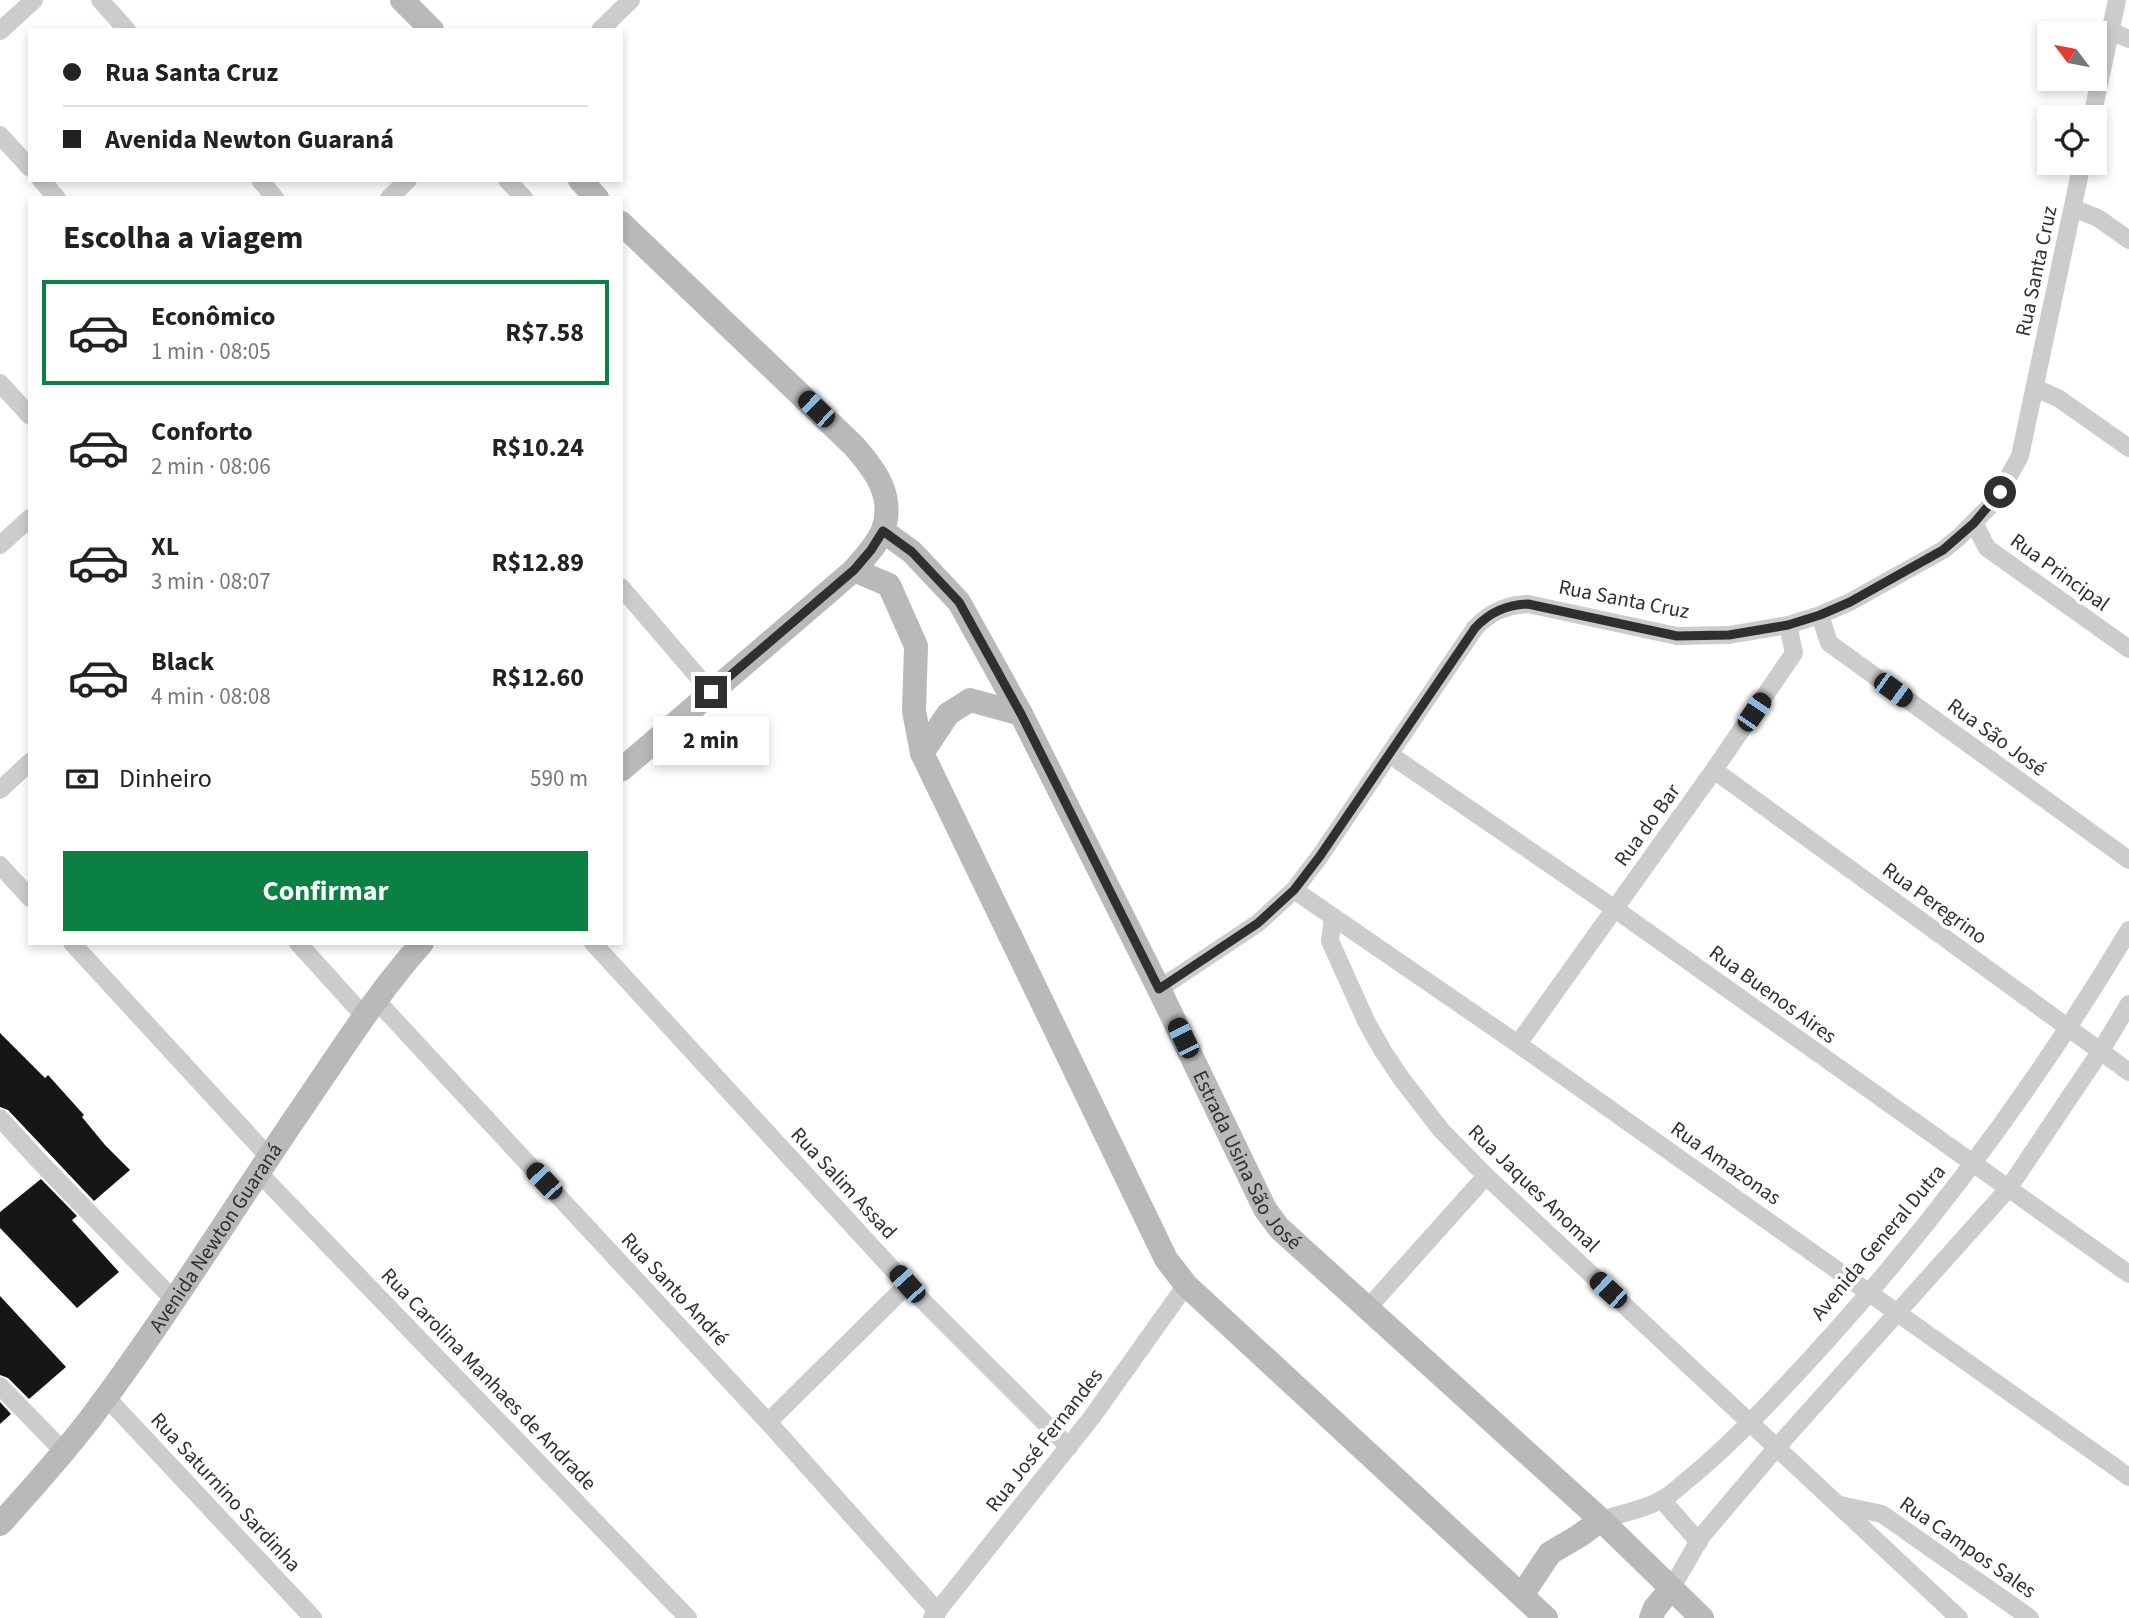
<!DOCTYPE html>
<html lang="pt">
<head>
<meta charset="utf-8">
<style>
	body { margin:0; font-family:"Source Sans 3",sans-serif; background:#f2f2f2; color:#222; height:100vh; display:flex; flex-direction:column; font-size:26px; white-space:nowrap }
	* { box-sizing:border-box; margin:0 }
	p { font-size:23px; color:#767676 }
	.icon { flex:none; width:38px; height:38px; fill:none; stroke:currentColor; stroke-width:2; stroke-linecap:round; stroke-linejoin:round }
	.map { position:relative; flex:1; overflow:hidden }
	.drawer { position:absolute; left:28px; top:196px; width:595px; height:749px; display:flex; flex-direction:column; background:#fff; border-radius:0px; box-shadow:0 4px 10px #0003 }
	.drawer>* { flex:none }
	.guide { position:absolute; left:28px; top:28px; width:595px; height:154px; border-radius:0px; box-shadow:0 4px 10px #0003; display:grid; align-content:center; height:154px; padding:0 35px; background:#fff }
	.needle { width:46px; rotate:302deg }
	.tools { position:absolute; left:2037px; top:21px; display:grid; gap:14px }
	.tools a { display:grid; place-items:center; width:70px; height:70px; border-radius:0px; background:#fff; box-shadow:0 4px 10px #0003; font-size:35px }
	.end { position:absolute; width:32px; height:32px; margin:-16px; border:9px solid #2f2f2f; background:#fff; box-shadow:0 0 0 4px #fff }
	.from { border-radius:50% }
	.bubble { position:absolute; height:49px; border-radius:0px; background:#fff; box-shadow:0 4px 10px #0003; font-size:23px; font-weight:700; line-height:49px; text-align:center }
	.car { position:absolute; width:21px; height:42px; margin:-21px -10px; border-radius:9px; box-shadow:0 0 5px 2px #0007; background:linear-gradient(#222 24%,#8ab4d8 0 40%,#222 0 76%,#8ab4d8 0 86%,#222 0) }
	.guide b { display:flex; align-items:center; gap:24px; height:66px; font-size:26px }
	.guide b+b { border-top:2px solid #e0e0e0 }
	.guide i { width:18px; height:18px; background:#222 }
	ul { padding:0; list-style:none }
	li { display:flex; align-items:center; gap:21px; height:105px; margin:0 14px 10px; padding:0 21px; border:4px solid transparent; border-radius:0px }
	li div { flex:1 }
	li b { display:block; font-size:26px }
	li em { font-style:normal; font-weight:700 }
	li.active { border-color:#0b8043 }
	li>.icon { width:63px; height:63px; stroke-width:1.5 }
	h2 { padding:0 35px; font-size:32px; line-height:84px }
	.pay { display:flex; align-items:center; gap:18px; height:77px; padding:0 35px; font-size:26px }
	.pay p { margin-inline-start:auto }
	.action { display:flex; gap:14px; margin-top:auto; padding:14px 35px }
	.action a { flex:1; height:80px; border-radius:0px; background:#0b8043; color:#fff; font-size:28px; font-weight:700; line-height:80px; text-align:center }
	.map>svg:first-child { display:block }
	.building { fill:#161616 }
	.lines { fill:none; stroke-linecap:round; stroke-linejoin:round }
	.street { stroke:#ccc; stroke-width:18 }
	.secondary { stroke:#b9b9b9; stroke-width:24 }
	.route { stroke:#2f2f2f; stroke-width:9 }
	.labels { text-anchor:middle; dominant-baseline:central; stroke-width:7; stroke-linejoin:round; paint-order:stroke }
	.street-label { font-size:21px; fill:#2f2f2f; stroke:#fff }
</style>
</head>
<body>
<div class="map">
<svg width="2129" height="1618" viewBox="0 0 2129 1618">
	<rect width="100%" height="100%" fill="#fff"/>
	<g class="building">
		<polygon points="0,1033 45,1078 48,1075 84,1115 82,1117 105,1145 130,1170 94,1201 8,1110 0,1107"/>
		<polygon points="41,1179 77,1216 72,1220 119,1272 77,1308 0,1228 0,1212"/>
		<polygon points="0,1296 66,1367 29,1399 8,1378 0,1375"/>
		<polygon points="0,1402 11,1414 0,1424"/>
	</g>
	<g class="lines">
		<g class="street">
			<polyline points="100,0 127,30"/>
			<polyline points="600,30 631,0"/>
			<polyline points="0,31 34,0"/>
			<polyline points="2110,31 2129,39"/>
			<polyline points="2092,117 2117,0"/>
			<polyline points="0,135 30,168"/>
			<polyline points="41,180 57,198"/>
			<polyline points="260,180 275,198"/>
			<polyline points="507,180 524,198"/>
			<polyline points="389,198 408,180"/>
			<polyline points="2073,208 2098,218 2129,240"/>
			<polyline points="0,383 30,416"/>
			<polyline points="2035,388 2058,398 2129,448"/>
			<polyline points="1974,523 1987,548 2129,649"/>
			<polyline points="0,545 30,518"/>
			<polyline points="621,587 711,692"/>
			<polyline points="1820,615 1829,643 2129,860"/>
			<polyline points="1389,754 1615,909 2129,1274"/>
			<polyline points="1714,770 2129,1072"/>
			<polyline points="0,790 30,762"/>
			<polyline points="0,865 30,898"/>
			<polyline points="1294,890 1518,1044 2129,1477"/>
			<polyline points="1333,917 1330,941 1367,1023 1383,1051 1401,1078 1441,1130 1486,1176 1959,1618"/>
			<polyline points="72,943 269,1157"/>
			<polyline points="298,943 365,1017"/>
			<polyline points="593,943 907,1285 1069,1447"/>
			<path d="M1159,989L1258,923L1294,890L1320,856L1475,628C1490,612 1506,605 1528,604L1677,636L1729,635L1788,625L1820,615L1850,602L1943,550L1959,537L1988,508L2000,492L2020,456L2082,163"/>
			<polyline points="376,1000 768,1422 938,1612"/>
			<polyline points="1518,1044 1714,770 1794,653 1788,625"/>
			<polyline points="0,1118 39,1161 174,1300"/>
			<polyline points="258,1172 688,1618"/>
			<polyline points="1367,1309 1486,1176"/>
			<polyline points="0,1386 64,1452"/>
			<polyline points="106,1397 313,1618"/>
			<polyline points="768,1422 907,1285"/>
			<polyline points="1662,1500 1699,1542"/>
			<polyline points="1840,1505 1882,1514 2030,1618"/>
			<path d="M1601,1520C1620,1514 1645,1509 1661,1500C1670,1496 1679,1487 1686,1481C1716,1457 1741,1432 1767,1405C1905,1262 2027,1101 2129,930"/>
			<polyline points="1671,1589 1701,1537 1777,1447 2008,1189 2100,1052 2129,1004"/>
			<polyline points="932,1618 1092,1417 1186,1285"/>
		</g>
		<g class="secondary">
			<polyline points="402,0 432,30"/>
			<polyline points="580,180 597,198"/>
			<path d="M621,223L854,446C875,470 895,496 883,530C877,545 864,558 854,570L621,770"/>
			<path id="s1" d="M883,531L912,552L959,602L1021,714L1159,989L1265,1209L1279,1228L1601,1520L1702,1618"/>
			<polyline points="854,570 889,585 916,646 914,711 922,753 1166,1259 1186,1285 1546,1618"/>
			<polyline points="922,753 948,714 970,700 1021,714"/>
			<path id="s2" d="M0,1524C31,1490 62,1455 90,1419C167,1317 234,1207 306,1102C343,1048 378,992 422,943"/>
			<polyline points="1522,1595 1550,1553 1579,1536 1601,1520"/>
			<polyline points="1651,1618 1655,1608 1671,1589"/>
		</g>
	</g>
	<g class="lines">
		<path class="route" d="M711,692L854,570L871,550L883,531L912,552L959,602L1021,714L1159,989L1258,923L1294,890L1320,856L1475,628C1490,612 1506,605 1528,604L1677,636L1729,635L1788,625L1820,615L1850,602L1943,550L1974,523L2000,492"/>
	</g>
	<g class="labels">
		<g class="street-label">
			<text transform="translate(2036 271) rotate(-78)">Rua Santa Cruz</text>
			<text transform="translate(2060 572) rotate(36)">Rua Principal</text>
			<text transform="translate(1624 599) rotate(11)">Rua Santa Cruz</text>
			<text transform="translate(1997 737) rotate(36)">Rua São José</text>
			<text transform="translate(1647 825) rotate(-54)">Rua do Bar</text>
			<text transform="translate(1935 903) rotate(36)">Rua Peregrino</text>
			<text transform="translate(1773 994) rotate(36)">Rua Buenos Aires</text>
			<text stroke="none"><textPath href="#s1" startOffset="733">Estrada Usina São José</textPath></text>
			<text transform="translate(1726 1163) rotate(35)">Rua Amazonas</text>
			<text transform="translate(844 1183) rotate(47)">Rua Salim Assad</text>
			<text transform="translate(1534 1188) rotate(44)">Rua Jaques Anomal</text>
			<text stroke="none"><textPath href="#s2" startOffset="359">Avenida Newton Guaraná</textPath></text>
			<text transform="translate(1878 1242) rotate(-50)">Avenida General Dutra</text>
			<text transform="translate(675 1289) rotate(47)">Rua Santo André</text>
			<text transform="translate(489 1379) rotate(46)">Rua Carolina Manhaes de Andrade</text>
			<text transform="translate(1044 1440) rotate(-52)">Rua José Fernandes</text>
			<text transform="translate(226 1492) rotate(47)">Rua Saturnino Sardinha</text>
			<text transform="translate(1968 1547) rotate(35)">Rua Campos Sales</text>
		</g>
	</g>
</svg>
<div class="tools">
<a><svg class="needle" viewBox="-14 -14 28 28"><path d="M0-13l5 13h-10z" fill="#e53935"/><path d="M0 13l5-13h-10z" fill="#767676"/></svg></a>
<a><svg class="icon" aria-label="locate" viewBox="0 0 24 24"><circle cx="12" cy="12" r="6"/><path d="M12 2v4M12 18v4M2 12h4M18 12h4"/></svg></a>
</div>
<i class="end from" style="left:2000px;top:492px"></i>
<i class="end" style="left:711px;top:692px"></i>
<div class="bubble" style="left:653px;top:716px;width:116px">2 min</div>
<i class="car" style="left:816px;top:409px;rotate:314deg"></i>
<i class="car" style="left:1893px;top:690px;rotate:126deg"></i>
<i class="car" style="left:1754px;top:712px;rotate:34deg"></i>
<i class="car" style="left:1183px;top:1038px;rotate:334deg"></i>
<i class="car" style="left:544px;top:1181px;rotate:317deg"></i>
<i class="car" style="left:907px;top:1284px;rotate:318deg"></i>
<i class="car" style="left:1608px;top:1290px;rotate:313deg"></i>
<div class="guide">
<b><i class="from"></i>Rua Santa Cruz</b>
<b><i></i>Avenida Newton Guaraná</b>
</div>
<section class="drawer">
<h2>Escolha a viagem</h2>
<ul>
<li class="active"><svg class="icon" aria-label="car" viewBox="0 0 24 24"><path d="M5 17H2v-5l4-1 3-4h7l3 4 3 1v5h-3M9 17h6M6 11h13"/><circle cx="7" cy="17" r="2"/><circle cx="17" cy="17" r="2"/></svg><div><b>Econômico</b><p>1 min · 08:05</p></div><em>R$7.58</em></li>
<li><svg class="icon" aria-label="car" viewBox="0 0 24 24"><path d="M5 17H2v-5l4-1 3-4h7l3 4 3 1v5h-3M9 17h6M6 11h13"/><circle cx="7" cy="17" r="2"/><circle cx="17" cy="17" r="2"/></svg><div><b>Conforto</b><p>2 min · 08:06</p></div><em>R$10.24</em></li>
<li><svg class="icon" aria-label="car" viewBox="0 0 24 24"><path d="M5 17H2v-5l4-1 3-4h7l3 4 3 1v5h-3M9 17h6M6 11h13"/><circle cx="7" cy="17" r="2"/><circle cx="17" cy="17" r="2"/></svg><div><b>XL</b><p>3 min · 08:07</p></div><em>R$12.89</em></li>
<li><svg class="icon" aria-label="car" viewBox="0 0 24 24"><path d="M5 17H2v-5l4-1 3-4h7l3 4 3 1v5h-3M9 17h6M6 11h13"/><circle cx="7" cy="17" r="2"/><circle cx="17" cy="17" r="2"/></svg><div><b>Black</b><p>4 min · 08:08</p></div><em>R$12.60</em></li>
</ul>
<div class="pay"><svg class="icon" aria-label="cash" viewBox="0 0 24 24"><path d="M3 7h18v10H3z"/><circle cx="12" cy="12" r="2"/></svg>Dinheiro<p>590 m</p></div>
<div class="action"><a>Confirmar</a></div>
</section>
</div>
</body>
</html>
